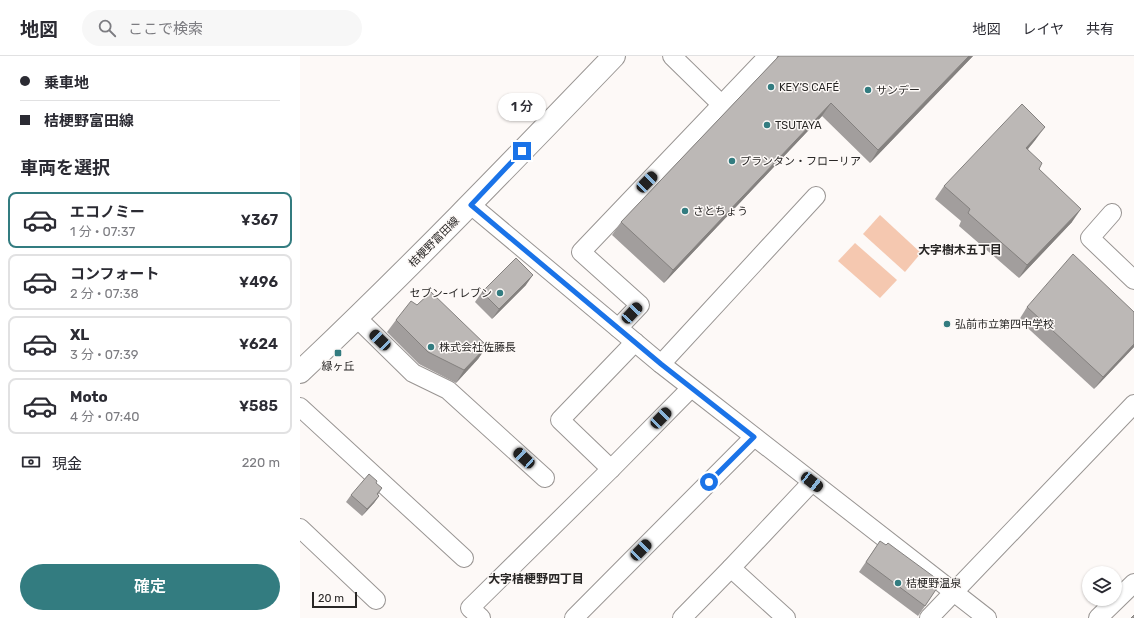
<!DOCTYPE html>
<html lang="ja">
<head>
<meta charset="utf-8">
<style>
	body { margin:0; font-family:Rubik,"Noto Sans JP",sans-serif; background:#f7f7f7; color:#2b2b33; height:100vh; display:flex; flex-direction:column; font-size:15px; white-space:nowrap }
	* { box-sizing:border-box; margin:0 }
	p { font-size:13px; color:#7c7c81 }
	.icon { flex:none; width:22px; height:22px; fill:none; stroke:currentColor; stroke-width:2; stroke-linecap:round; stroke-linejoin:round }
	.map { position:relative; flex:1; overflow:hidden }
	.side { display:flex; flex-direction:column; background:#fff; width:300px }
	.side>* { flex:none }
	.banner { display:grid; align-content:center; height:88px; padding:0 20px; background:#fff }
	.tools { position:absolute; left:782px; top:510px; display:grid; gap:8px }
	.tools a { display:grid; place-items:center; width:40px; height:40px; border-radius:50%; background:#fff; box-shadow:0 1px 3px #0004; font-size:20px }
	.scale { position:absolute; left:12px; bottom:10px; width:45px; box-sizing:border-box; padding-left:4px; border:2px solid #292726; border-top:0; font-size:11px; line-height:14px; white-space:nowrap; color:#292726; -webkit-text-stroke:3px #fdf9f7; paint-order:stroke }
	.end { position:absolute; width:18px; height:18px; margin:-9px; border:5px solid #1a73e8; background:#fff; box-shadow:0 0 0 2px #fff }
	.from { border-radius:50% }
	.bubble { position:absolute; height:28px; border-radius:14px; background:#fff; box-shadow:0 1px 3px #0004; font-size:13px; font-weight:600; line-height:28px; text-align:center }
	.car { position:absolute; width:12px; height:24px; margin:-12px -6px; border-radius:5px; box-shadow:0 0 3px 1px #0007; background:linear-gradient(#222 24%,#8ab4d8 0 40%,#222 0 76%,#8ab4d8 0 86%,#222 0) }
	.banner b { display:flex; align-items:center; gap:14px; height:38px; font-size:15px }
	.banner b+b { border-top:1px solid #e1e1e2 }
	.banner i { width:10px; height:10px; background:#2b2b33 }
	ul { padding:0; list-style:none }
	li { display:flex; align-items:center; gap:12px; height:56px; margin:0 8px 6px; padding:0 12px; border:2px solid #e1e1e2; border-radius:8px }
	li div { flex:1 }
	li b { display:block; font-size:15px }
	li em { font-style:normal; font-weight:600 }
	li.on { border-color:#337c80 }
	li>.icon { width:36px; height:36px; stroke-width:1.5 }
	h2 { padding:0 20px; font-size:18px; line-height:48px }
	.pay { display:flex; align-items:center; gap:10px; height:44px; padding:0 20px; font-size:15px }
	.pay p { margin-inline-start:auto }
	.button { display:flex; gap:8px; margin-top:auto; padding:8px 20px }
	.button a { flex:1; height:46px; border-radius:24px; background:#337c80; color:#fff; font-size:16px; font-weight:600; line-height:46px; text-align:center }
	header { display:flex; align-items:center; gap:24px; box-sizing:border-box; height:56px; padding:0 20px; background:#fff; border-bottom:1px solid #e1e1e2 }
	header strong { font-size:19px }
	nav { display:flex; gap:22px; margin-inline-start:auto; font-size:14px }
	.search { width:280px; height:36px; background:#f7f7f7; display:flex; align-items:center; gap:10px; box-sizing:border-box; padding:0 14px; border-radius:22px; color:#7c7c81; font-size:15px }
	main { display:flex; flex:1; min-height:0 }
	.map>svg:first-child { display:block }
	.garden { fill:#f5c8b0 }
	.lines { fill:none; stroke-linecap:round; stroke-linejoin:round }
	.minor-casing { stroke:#999593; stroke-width:20 }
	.major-casing { stroke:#999593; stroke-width:24 }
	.minor { stroke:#fff; stroke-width:18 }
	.major { stroke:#fff; stroke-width:22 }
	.wall { fill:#a29e9d }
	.shaded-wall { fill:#84817f }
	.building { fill:#bcb8b6; stroke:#84817f }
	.route { stroke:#1a73e8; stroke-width:5 }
	.poi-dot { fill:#337c80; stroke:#fdf9f7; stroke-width:1.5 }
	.labels { text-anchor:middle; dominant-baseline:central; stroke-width:3; stroke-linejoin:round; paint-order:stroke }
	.poi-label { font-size:11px; fill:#292726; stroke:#fdf9f7; text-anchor:start }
	.street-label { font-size:11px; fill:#292726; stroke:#fdf9f7 }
	.neighbourhood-label { font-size:12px; font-weight:bold; fill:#292726; stroke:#fdf9f7 }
</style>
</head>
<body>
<header>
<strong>地図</strong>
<div class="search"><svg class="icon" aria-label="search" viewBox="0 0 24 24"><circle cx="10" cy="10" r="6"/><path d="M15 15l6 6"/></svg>ここで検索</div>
<nav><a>地図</a><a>レイヤ</a><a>共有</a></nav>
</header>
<main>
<section class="side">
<div class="banner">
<b><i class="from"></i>乗車地</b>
<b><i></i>桔梗野富田線</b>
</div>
<h2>車両を選択</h2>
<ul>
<li class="on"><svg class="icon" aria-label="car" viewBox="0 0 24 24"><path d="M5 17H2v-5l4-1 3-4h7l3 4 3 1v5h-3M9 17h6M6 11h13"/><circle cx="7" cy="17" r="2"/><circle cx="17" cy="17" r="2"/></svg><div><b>エコノミー</b><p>1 分 · 07:37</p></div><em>¥367</em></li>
<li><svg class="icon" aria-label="car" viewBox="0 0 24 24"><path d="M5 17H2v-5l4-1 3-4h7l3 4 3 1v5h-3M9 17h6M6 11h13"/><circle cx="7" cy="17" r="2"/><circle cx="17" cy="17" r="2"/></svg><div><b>コンフォート</b><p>2 分 · 07:38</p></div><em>¥496</em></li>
<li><svg class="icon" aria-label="car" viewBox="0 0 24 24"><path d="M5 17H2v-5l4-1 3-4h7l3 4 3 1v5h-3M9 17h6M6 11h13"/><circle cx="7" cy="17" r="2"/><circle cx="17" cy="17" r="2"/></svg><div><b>XL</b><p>3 分 · 07:39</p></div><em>¥624</em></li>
<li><svg class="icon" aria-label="car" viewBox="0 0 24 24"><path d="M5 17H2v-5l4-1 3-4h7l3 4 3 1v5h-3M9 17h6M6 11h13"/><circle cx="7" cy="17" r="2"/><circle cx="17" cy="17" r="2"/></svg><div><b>Moto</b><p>4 分 · 07:40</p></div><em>¥585</em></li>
</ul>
<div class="pay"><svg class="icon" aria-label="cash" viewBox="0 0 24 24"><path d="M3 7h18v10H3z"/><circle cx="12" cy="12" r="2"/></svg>現金<p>220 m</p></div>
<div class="button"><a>確定</a></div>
</section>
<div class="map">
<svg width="834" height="562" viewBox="0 0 834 562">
	<rect width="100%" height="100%" fill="#fdf9f7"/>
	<g class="garden">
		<polygon points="580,159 621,197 605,216 563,178"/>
		<polygon points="555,187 597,224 580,242 538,205"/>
	</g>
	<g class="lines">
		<g class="minor-casing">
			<g id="minor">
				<polyline points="372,0 421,48"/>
				<polyline points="171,149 361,308 687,562"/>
				<polyline points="812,157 790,182 834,224"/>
				<polyline points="57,262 113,317 148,334 245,422"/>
				<polyline points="318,272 340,249 281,196 468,0"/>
				<polyline points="361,308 516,140"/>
				<polyline points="0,351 164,502"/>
				<polyline points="311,413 260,364 335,286"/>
				<polyline points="0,472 76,544"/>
				<polyline points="431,512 486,562"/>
				<polyline points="181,562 170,552 311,413 391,332"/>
				<polyline points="274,562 454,381"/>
				<polyline points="382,562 431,512 512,426"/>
				<polyline points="629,562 834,348"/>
				<polyline points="798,562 834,527"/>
			</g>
		</g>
		<g class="major-casing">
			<path id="major" d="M0,316C108,214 211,107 314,0"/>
		</g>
		<use href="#minor" class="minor"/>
		<use href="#major" class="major"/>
	</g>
	<g class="wall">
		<polygon points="478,0 673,0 570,107 522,60 364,227 312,179 321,166 478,1"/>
		<polygon points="736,83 728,93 739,113 772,166 719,222 659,170 661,165 635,143 644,130"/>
		<polygon points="226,229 192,263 175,246 182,236"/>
		<polygon points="117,249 187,290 178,303 156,327 119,308 87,276 96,264"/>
		<polygon points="727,251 834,291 794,333 719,264"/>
		<polygon points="76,428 82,432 78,439 79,440 74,447 62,460 46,446 51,439"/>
		<polygon points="580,485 625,550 618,560 559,516"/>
	</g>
	<g class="shaded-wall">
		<polygon points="669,0 673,0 570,107 578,94"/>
		<polygon points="531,47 522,60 364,227 373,214"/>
		<polygon points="745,71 736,83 718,105 726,92"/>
		<polygon points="781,153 772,166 719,222 727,209"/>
		<polygon points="233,219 226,229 192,263 199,253"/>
		<polygon points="834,288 834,291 794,333 803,321"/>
		<polygon points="187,290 178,303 156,327 164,314"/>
		<polygon points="79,440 74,447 62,460 67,453"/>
	</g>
	<g class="building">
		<polygon points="479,0 669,0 578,94 531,47 373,214 321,166"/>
		<polygon points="722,48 745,71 726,92 742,107 739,113 781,153 727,209 668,157 670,153 644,130"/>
		<polygon points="773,198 834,256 834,288 803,321 727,251"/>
		<polygon points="216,202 233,219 199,253 182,236"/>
		<polygon points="131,236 187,290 164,314 128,296 96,264 111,245 117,249"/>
		<polygon points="69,418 77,425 76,427 82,432 77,438 79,440 67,453 51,439"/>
		<polygon points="580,485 586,489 588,487 596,493 641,526 625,550 566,506"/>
		<polygon points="834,559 834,562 831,562"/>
	</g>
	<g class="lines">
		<polyline class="route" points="222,95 171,149 361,308 454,381 409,426"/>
	</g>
	<g class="poi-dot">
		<circle cx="471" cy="31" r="4"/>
		<circle cx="568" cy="34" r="4"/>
		<circle cx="467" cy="69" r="4"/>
		<circle cx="432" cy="105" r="4"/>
		<circle cx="385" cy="155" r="4"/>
		<circle cx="200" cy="237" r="4"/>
		<circle cx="647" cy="268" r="4"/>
		<circle cx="131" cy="291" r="4"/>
		<rect x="34" y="293" width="8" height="8" rx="2"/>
		<circle cx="598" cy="527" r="4"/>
	</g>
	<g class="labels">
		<g class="poi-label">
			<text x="479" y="31">KEY’S CAFÉ</text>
			<text x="576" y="34">サンデー</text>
			<text x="475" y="69">TSUTAYA</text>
			<text x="440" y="105">プランタン・フローリア</text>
			<text x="393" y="155">さとちょう</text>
			<text x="192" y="237" text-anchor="end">セブン-イレブン</text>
			<text x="655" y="268">弘前市立第四中学校</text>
			<text x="139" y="291">株式会社佐藤長</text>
			<text x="38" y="310" text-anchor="middle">緑ヶ丘</text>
			<text x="606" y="527">桔梗野温泉</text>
		</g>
		<g class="street-label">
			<text transform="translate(134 186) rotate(-45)">桔梗野富田線</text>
		</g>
		<g class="neighbourhood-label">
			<text x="660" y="194">大字樹木五丁目</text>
			<text x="236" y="523">大字桔梗野四丁目</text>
		</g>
	</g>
</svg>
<div class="tools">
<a><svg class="icon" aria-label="layers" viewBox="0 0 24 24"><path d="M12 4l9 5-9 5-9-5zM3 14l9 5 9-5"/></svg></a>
</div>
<div class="scale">20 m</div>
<i class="end from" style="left:409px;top:426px"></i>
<i class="end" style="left:222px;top:95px"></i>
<div class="bubble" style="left:198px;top:37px;width:48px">1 分</div>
<i class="car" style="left:347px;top:126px;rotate:44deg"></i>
<i class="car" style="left:332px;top:257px;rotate:43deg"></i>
<i class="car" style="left:80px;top:284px;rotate:314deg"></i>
<i class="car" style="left:361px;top:362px;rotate:44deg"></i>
<i class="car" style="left:224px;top:402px;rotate:313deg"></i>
<i class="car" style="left:512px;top:426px;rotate:128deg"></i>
<i class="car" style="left:341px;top:494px;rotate:45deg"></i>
</div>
</main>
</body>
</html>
